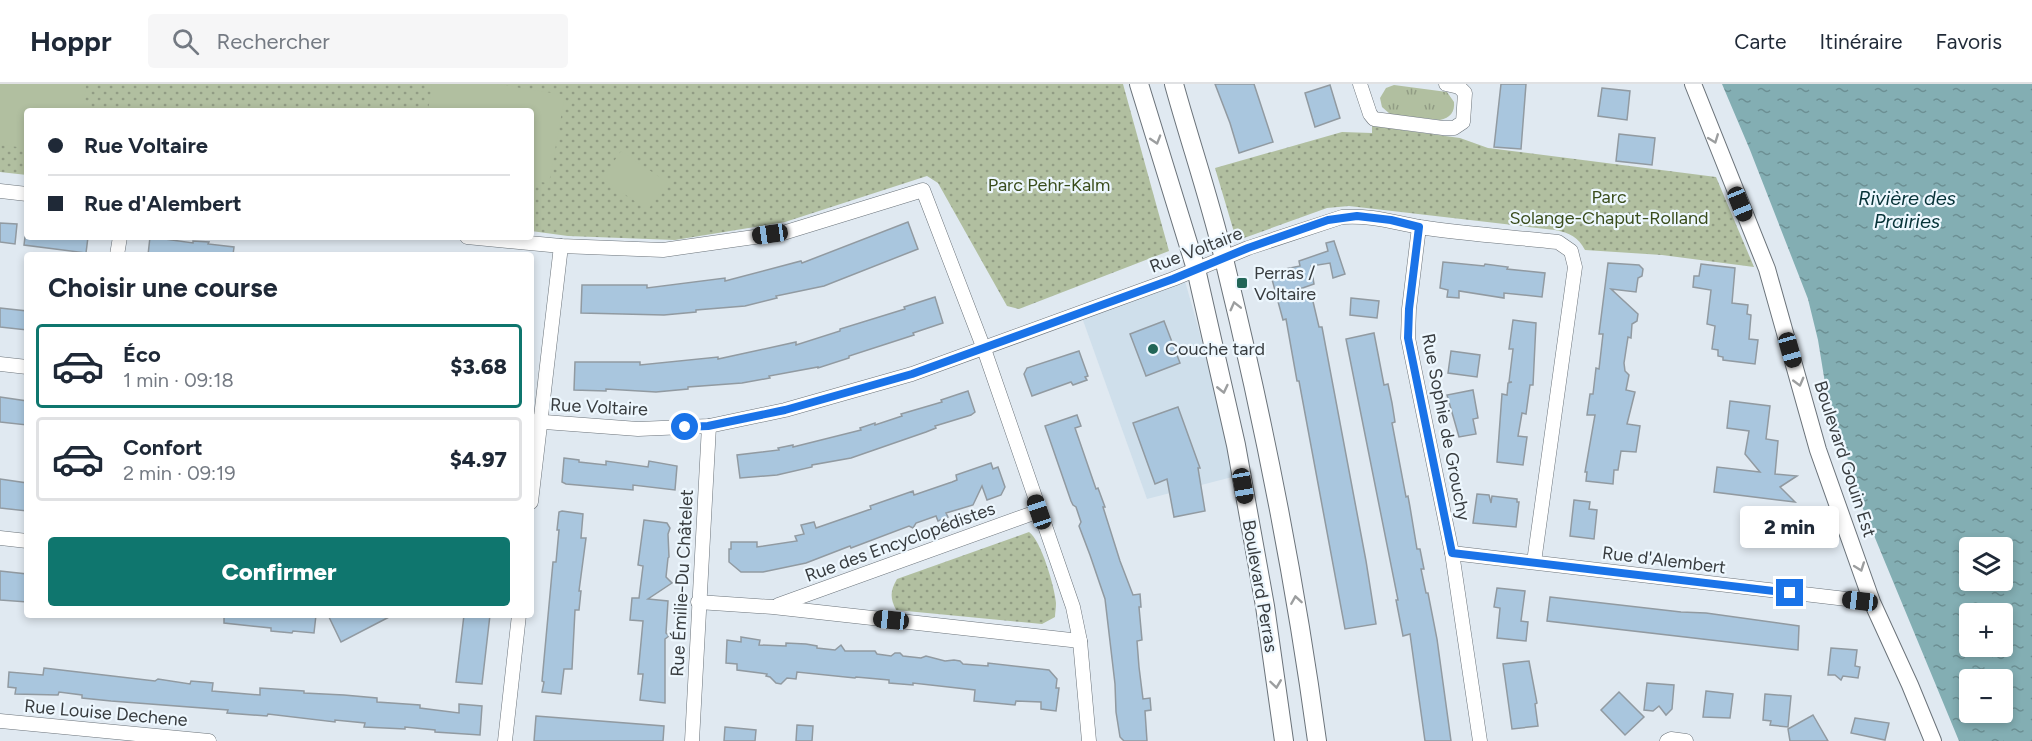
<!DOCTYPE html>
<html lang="fr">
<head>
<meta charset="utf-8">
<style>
	body { margin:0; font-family:Figtree,sans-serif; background:#f6f6f7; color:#1f2937; height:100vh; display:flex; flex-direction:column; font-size:22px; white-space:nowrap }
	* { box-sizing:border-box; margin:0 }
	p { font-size:20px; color:#747a83 }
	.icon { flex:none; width:33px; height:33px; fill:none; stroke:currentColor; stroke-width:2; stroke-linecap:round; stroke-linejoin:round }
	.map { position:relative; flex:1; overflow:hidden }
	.details { position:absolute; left:24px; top:168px; width:510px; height:366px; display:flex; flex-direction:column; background:#fff; border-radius:6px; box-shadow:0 3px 9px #0003 }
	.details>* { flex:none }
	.top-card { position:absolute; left:24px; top:24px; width:510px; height:132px; border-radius:6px; box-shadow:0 3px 9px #0003; display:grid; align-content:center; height:132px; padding:0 24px; background:#fff }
	.buttons { position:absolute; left:1959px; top:453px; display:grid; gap:12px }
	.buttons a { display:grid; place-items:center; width:54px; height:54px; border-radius:6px; background:#fff; box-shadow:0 3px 9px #0003; font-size:30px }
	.end { position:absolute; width:27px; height:27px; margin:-14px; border:8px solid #1a73e8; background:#fff; box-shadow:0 0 0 3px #fff }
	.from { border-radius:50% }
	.bubble { position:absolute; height:42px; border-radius:6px; background:#fff; box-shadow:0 3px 9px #0003; font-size:20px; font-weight:800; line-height:42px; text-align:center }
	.car { position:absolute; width:18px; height:36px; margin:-18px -9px; border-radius:8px; box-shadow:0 0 4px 2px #0007; background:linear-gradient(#222 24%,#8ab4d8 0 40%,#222 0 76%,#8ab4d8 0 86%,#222 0) }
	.top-card b { display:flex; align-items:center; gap:21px; height:57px; font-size:22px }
	.top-card b+b { border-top:2px solid #e0e1e3 }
	.top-card i { width:15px; height:15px; background:#1f2937 }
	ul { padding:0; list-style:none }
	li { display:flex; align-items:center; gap:18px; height:84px; margin:0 12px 9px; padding:0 12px; border:3px solid #e0e1e3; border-radius:6px }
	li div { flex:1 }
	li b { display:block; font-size:22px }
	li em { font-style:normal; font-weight:800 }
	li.active { border-color:#0f766e }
	li>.icon { width:54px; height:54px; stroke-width:1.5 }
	h2 { padding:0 24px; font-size:27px; line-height:72px }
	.action { display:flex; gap:12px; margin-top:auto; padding:12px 24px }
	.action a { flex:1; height:69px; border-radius:6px; background:#0f766e; color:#fff; font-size:24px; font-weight:800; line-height:69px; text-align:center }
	header { display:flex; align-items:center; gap:36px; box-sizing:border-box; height:84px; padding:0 30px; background:#fff; border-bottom:2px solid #e0e1e3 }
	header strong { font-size:28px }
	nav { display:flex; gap:33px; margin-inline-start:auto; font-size:21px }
	.search { width:420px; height:54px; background:#f6f6f7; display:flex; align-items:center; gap:15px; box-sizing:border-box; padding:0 21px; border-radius:6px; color:#747a83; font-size:22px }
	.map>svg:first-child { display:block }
	.built { fill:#cfdfeb }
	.grass { fill:url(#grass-tufts) }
	.park { fill:url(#park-dots) }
	.garden { fill:#b1bfa0 }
	.water { fill:url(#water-ripples); fill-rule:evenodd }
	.building { fill:#a9c6de; stroke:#919aa1; stroke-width:1.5 }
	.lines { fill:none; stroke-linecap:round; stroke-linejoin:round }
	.minor-casing { stroke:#6b737a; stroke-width:15 }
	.tertiary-casing { stroke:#6b737a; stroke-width:18 }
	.secondary-casing { stroke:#6b737a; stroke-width:20 }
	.minor { stroke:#fff; stroke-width:14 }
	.tertiary { stroke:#fff; stroke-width:16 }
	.secondary { stroke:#fff; stroke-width:18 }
	.oneway { stroke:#9c9e9f }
	.route { stroke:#1a73e8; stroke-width:8 }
	.poi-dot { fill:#226658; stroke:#edf7fe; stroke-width:2 }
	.labels { text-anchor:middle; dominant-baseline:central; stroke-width:4.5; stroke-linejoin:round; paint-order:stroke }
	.park-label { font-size:18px; fill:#394c1b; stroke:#edf7fe }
	.street-label { font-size:18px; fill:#383c3f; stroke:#edf7fe }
	.poi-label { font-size:18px; fill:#383c3f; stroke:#edf7fe; text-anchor:start }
	.water-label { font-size:20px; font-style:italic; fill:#073338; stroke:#edf7fe }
</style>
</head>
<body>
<header>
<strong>Hoppr</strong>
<div class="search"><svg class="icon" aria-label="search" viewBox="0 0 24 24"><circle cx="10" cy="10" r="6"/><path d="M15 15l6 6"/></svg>Rechercher</div>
<nav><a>Carte</a><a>Itinéraire</a><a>Favoris</a></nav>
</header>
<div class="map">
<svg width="2032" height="657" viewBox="0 0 2032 657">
	<defs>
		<pattern id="grass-tufts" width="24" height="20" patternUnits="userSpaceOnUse" patternTransform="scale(1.5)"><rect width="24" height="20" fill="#b1bfa0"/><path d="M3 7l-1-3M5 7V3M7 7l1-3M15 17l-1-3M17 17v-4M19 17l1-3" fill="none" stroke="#919c84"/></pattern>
		<pattern id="park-dots" width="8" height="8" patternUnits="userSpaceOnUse" patternTransform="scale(1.5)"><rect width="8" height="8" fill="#b1bfa0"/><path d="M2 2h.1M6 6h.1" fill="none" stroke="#919c84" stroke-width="1.8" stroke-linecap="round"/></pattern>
		<pattern id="water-ripples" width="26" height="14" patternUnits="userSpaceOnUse" patternTransform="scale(1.5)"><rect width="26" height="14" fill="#83aeb3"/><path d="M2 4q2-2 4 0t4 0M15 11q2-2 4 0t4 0" fill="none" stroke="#6c8f93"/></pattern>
	</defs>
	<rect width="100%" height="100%" fill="#e0e9f1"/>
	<polygon class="built" points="1183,190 1240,391 1147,415 1080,228"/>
	<path class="grass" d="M1394,1L1447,8L1454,18C1455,28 1450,34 1440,36L1390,30L1382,23L1380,14L1386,4Z"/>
	<g class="park">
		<polygon points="0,0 1123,0 1169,167 1019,225 1007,222 938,99 927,92 785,138 675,156 568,152 531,147 531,27 27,27 27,91 0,88"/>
		<path d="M1372,42L1460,54L1488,64L1716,93L1754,183L1662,171L1585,166C1578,153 1570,149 1555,146L1349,122L1327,124L1244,154L1243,150L1234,148L1215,84L1342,48L1372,49Z"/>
		<path d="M1029,448C1041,456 1055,504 1056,519C1056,524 1055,529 1055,533L1042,540L896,526C890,514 890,507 897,495Z"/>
	</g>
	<g class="garden">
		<polygon points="0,0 86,0 83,27 27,27 27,64 0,61"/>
		<polygon points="432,0 496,0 565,11 549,99 531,97 531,27 428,27"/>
		<polygon points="621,67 667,98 648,126 602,95"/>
	</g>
	<path class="water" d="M1722,0H2032V657H1959L1861,420L1825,299L1818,256L1808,215L1750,66ZM1970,464H2002V496H1970ZM1970,530H2002V562H1970ZM1970,596H2002V628H1970Z"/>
	<g class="building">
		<polygon points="1215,0 1254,0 1273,58 1239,69 1230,39"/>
		<polygon points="1501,0 1526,0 1521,65 1494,63"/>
		<polygon points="1330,1 1340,34 1315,43 1305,9"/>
		<polygon points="1602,4 1630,7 1627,36 1598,32"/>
		<polygon points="1619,50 1655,54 1652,81 1616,77"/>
		<polygon points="908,138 918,165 824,202 776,212 777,214 745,222 696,226 696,228 664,231 581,229 582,201 647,201 647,204 725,194 725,197 801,177 802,179"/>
		<polygon points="0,139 17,140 15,160 0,158"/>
		<polygon points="25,153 88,153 86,169 24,161"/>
		<polygon points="150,153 193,159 193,157 209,158 208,160 234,163 233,171 148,171"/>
		<polygon points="1334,157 1345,190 1333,194 1330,179 1311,182 1314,200 1294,207 1311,209 1319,243 1322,243 1366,477 1376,540 1345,545 1299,297 1297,297 1286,235 1283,236 1270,188 1300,182 1299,177 1328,167 1326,159"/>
		<polygon points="1443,178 1484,182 1485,180 1508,183 1507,185 1545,189 1542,213 1504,209 1504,214 1459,207 1459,214 1447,213 1448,206 1440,204"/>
		<polygon points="1608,179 1639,181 1643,185 1642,192 1638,194 1636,208 1611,205 1638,230 1637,237 1632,240 1631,254 1628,253 1624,279 1625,287 1629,291 1626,306 1635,308 1627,340 1640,342 1636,368 1621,367 1618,386 1614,386 1613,400 1586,397 1587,388 1585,388 1595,331 1587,331 1590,310 1593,310 1596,284 1599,285 1603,250 1599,250"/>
		<polygon points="1701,180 1735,184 1732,219 1748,221 1747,230 1751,231 1749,255 1758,256 1755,280 1723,276 1723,273 1718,272 1718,266 1712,265 1715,242 1707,240 1711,206 1693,203 1694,192 1699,192"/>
		<polygon points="935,213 943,239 913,249 914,251 849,272 849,274 818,284 818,283 769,292 770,294 742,299 688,303 688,305 656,308 606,305 606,307 574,306 575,278 640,278 640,281 718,273 718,275 796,258 796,261 840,247 840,245 905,225 904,223"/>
		<polygon points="1351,214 1379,217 1377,234 1350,231"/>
		<polygon points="0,224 27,227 27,246 0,243"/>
		<polygon points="1513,236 1536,239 1533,301 1530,301 1526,330 1522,329 1518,352 1527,353 1523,381 1497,378 1502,310 1507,311 1508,299 1512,298 1509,298 1513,265 1509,265"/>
		<polygon points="1164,237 1180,279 1146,292 1130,250"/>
		<polygon points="1374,249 1384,301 1388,300 1392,319 1395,338 1392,339 1406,413 1408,412 1410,423 1417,465 1420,465 1424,485 1421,485 1426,509 1428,509 1437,555 1451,657 1425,657 1410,550 1403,552 1396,516 1398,516 1346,255"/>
		<polygon points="1079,267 1088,292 1085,293 1087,296 1073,301 1071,298 1032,312 1024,290 1027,284"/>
		<polygon points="1451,267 1480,271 1477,293 1448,289"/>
		<polygon points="1473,306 1478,334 1473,335 1476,350 1459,353 1447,311"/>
		<polygon points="968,307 975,328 971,331 935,342 936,344 926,348 851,374 812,381 812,383 777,391 740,394 737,371 779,366 778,364 793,361 793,363 861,346 860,344 875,339 875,341 902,332 901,330 942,318 941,316"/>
		<polygon points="0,313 27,317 27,341 0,338"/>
		<polygon points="1730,317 1770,322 1766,355 1778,357 1775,390 1797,392 1780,403 1795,418 1714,408 1717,383 1760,388 1745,370 1749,347 1727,344"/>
		<polygon points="1178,323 1200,384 1198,384 1205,427 1174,433 1167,395 1155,400 1133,339"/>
		<polygon points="1077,331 1081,342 1075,344 1096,405 1098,404 1105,423 1103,423 1120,477 1133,511 1140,510 1141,523 1139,523 1142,556 1137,557 1139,583 1143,615 1150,614 1151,626 1145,627 1147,657 1124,657 1120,653 1116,628 1115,600 1105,515 1090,471 1079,442 1081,438 1076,423 1073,421 1071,417 1045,342"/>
		<polygon points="564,374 579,376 579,378 606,381 606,377 648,383 649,377 677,382 675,406 633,401 633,406 566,400 562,398"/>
		<polygon points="991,379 993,385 998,383 1005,403 1001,411 987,416 982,402 973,421 946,429 948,433 938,437 936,432 916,439 913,444 909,442 851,464 850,462 806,479 763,488 741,488 729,478 729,465 731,465 731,458 757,458 757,463 797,457 795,452 804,450 801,441 814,438 816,444 871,425 870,422 913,407 914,411 952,398 957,396 956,391"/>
		<polygon points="0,395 27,399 27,427 0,424"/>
		<polygon points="1477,410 1489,411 1491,419 1492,412 1517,415 1517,418 1519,418 1516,443 1473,439"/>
		<polygon points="1574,416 1590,418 1589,425 1597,426 1594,455 1570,452"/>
		<polygon points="562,427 583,430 581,454 586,454 579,507 581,507 579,526 575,526 572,585 564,585 561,610 542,608 544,598 542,597 553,478 556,478 559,446 557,446 559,428"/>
		<polygon points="644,436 667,439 670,444 668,450 669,473 668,474 666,493 672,499 648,515 668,517 666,549 669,552 665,555 665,619 640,616 643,590 638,590 643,537 630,536 632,514 639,514 643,482 638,481"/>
		<polygon points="0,487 27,490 27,518 0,516"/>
		<polygon points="1497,504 1525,507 1521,537 1528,538 1526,557 1497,554 1500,524 1494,523"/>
		<polygon points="1550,513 1681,528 1706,529 1799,542 1798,566 1547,537"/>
		<polygon points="224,531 316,531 314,549 293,547 292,549 271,547 271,544 224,539"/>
		<polygon points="328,531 393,531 341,558"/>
		<polygon points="464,531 490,531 482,600 456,598"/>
		<polygon points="741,553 760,556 759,561 786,562 786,559 806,560 817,562 817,564 835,566 841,561 845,567 875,567 877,570 891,572 895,569 900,569 903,572 921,574 926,572 945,577 954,576 960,577 963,580 988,582 988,579 1049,586 1057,595 1056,604 1059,604 1056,627 1041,625 1041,618 1016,617 1015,621 974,617 975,606 913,599 913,601 889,599 889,596 856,593 855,594 797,588 796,595 787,594 781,600 776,599 770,593 766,592 767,590 737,586 737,580 726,579 727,556 741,558"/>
		<polygon points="1831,564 1857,566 1855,582 1860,583 1858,594 1843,592 1841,596 1835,591 1828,591"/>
		<polygon points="1529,577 1537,619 1535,620 1538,642 1512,645 1503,580"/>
		<polygon points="44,584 155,597 158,595 190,600 191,597 213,599 212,607 260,611 260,604 304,607 304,609 344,611 377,614 377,618 420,621 420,624 459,629 459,620 482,622 480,651 435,648 435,646 405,643 405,645 364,643 365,639 335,636 335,638 268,630 267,632 227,629 228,626 111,617 82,614 82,611 59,608 58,611 15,610 16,604 8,603 9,588 43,591"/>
		<polygon points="1647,599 1674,601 1672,625 1666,631 1659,622 1653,627 1644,626"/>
		<polygon points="1706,607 1733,610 1730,634 1703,633"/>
		<polygon points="1619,608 1644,633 1625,651 1601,626"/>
		<polygon points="1765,610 1791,612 1788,643 1770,641 1771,637 1763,636"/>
		<polygon points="1813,631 1828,657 1790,657 1788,645"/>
		<polygon points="536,632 664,642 663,657 534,657"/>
		<polygon points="1855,634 1889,639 1885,656 1851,649"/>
		<polygon points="797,641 813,642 812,657 796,657"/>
		<polygon points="725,643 756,646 755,657 724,657"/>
	</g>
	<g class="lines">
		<g class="minor-casing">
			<g id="minor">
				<polyline points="1360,0 1370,30 1374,35 1443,44 1454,44 1463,38 1465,9 1459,3 1446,0"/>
				<polyline points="0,107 27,110"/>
				<polyline points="1419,143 1409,225 1408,254 1452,469 1480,657"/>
				<polyline points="467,153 561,162 663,166 783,149 923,106 984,265 1073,523 1080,557 1089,657"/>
				<polyline points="117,171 120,153"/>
				<polyline points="0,280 27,283"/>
				<path d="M531,337L638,345L709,342L785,326L912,290L1173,195L1248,164L1342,133C1372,131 1392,138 1420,143C1465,150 1512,153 1558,158L1571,167L1575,183L1534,478"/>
				<polyline points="531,418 561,162"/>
				<polyline points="0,454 27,457"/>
				<polyline points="1452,469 1872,518"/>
				<polyline points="698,518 773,523 1080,557"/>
				<polyline points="778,521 1039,427"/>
				<polyline points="0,637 209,657"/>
				<polyline points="505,657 519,531"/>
				<polyline points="692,657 709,342"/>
				<polyline points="1667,657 1671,655 1686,657"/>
			</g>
		</g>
		<g class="tertiary-casing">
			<polyline id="tertiary" points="1693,0 1767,185 1818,366 1872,518 1910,601 1933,657"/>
		</g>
		<g class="secondary-casing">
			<g id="secondary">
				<polyline points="1139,0 1196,185 1236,361 1265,522 1284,657"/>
				<path d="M1174,0C1190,58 1210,116 1224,175C1263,334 1295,494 1317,657"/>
			</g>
		</g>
		<use href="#minor" class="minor"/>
		<use href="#tertiary" class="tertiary"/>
		<use href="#secondary" class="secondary"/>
	</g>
	<defs><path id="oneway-chevron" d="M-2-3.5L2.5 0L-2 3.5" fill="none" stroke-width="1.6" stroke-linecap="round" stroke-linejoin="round" transform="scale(1.5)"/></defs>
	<g class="oneway">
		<use href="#oneway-chevron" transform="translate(1714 55) rotate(69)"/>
		<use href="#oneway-chevron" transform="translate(1156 56) rotate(73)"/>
		<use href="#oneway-chevron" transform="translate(1235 222) rotate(-104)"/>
		<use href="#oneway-chevron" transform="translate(1799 298) rotate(75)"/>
		<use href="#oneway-chevron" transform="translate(1223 305) rotate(77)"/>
		<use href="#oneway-chevron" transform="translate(1860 483) rotate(70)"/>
		<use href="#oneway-chevron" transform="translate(1296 516) rotate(-99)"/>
		<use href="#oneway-chevron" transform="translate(1276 600) rotate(82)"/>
	</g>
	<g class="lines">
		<polyline class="route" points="685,343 708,342 785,326 912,290 1173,195 1248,164 1328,136 1357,132 1391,136 1419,143 1409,225 1408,254 1452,469 1790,509"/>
	</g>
	<g class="poi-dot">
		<rect x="1236" y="193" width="12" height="12" rx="3"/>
		<circle cx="1153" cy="265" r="6"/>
	</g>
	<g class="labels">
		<g class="park-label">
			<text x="1049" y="101">Parc Pehr-Kalm</text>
			<text x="1609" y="113">Parc<tspan x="1609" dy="21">Solange-Chaput-Rolland</tspan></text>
		</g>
		<g class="street-label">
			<text transform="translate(1196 166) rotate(-21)">Rue Voltaire</text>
			<text transform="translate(599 323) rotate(3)">Rue Voltaire</text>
			<text transform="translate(1446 343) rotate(79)">Rue Sophie de Grouchy</text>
			<text transform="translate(1845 375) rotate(72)">Boulevard Gouin Est</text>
			<text transform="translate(900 458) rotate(-20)">Rue des Encyclopédistes</text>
			<text transform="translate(1664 476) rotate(7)">Rue d'Alembert</text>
			<text transform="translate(682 499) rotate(-87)">Rue Émilie-Du Châtelet</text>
			<text transform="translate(1260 502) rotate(80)">Boulevard Perras</text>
			<text transform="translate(106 629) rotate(5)">Rue Louise Dechene</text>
		</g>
		<g class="poi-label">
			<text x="1254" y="189">Perras /<tspan x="1254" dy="21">Voltaire</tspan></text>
			<text x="1165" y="265">Couche tard</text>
		</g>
		<g class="water-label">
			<text x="1907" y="114">Rivière des<tspan x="1907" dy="23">Prairies</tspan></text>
		</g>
	</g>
</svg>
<div class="buttons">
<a><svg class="icon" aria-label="layers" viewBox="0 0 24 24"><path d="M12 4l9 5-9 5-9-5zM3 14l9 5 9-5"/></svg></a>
<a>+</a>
<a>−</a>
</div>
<i class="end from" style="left:685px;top:343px"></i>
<i class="end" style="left:1790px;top:509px"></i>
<div class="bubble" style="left:1740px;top:422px;width:99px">2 min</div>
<i class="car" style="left:1740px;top:120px;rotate:158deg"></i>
<i class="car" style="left:770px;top:150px;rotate:262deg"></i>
<i class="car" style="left:1790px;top:266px;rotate:164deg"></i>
<i class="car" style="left:1243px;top:402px;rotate:170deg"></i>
<i class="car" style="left:1039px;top:428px;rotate:341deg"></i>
<i class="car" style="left:1860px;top:517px;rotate:277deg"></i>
<i class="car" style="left:891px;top:536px;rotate:276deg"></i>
<div class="top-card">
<b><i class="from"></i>Rue Voltaire</b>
<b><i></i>Rue d'Alembert</b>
</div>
<section class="details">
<h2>Choisir une course</h2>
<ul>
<li class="active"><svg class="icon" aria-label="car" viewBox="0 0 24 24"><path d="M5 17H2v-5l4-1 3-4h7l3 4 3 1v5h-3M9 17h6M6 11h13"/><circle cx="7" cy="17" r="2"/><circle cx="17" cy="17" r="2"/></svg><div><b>Éco</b><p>1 min · 09:18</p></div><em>$3.68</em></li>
<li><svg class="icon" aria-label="car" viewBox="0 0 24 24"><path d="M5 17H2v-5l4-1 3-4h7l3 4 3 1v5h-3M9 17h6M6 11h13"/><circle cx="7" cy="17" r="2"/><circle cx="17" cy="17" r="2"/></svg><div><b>Confort</b><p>2 min · 09:19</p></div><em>$4.97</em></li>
</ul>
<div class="action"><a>Confirmer</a></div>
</section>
</div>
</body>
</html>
